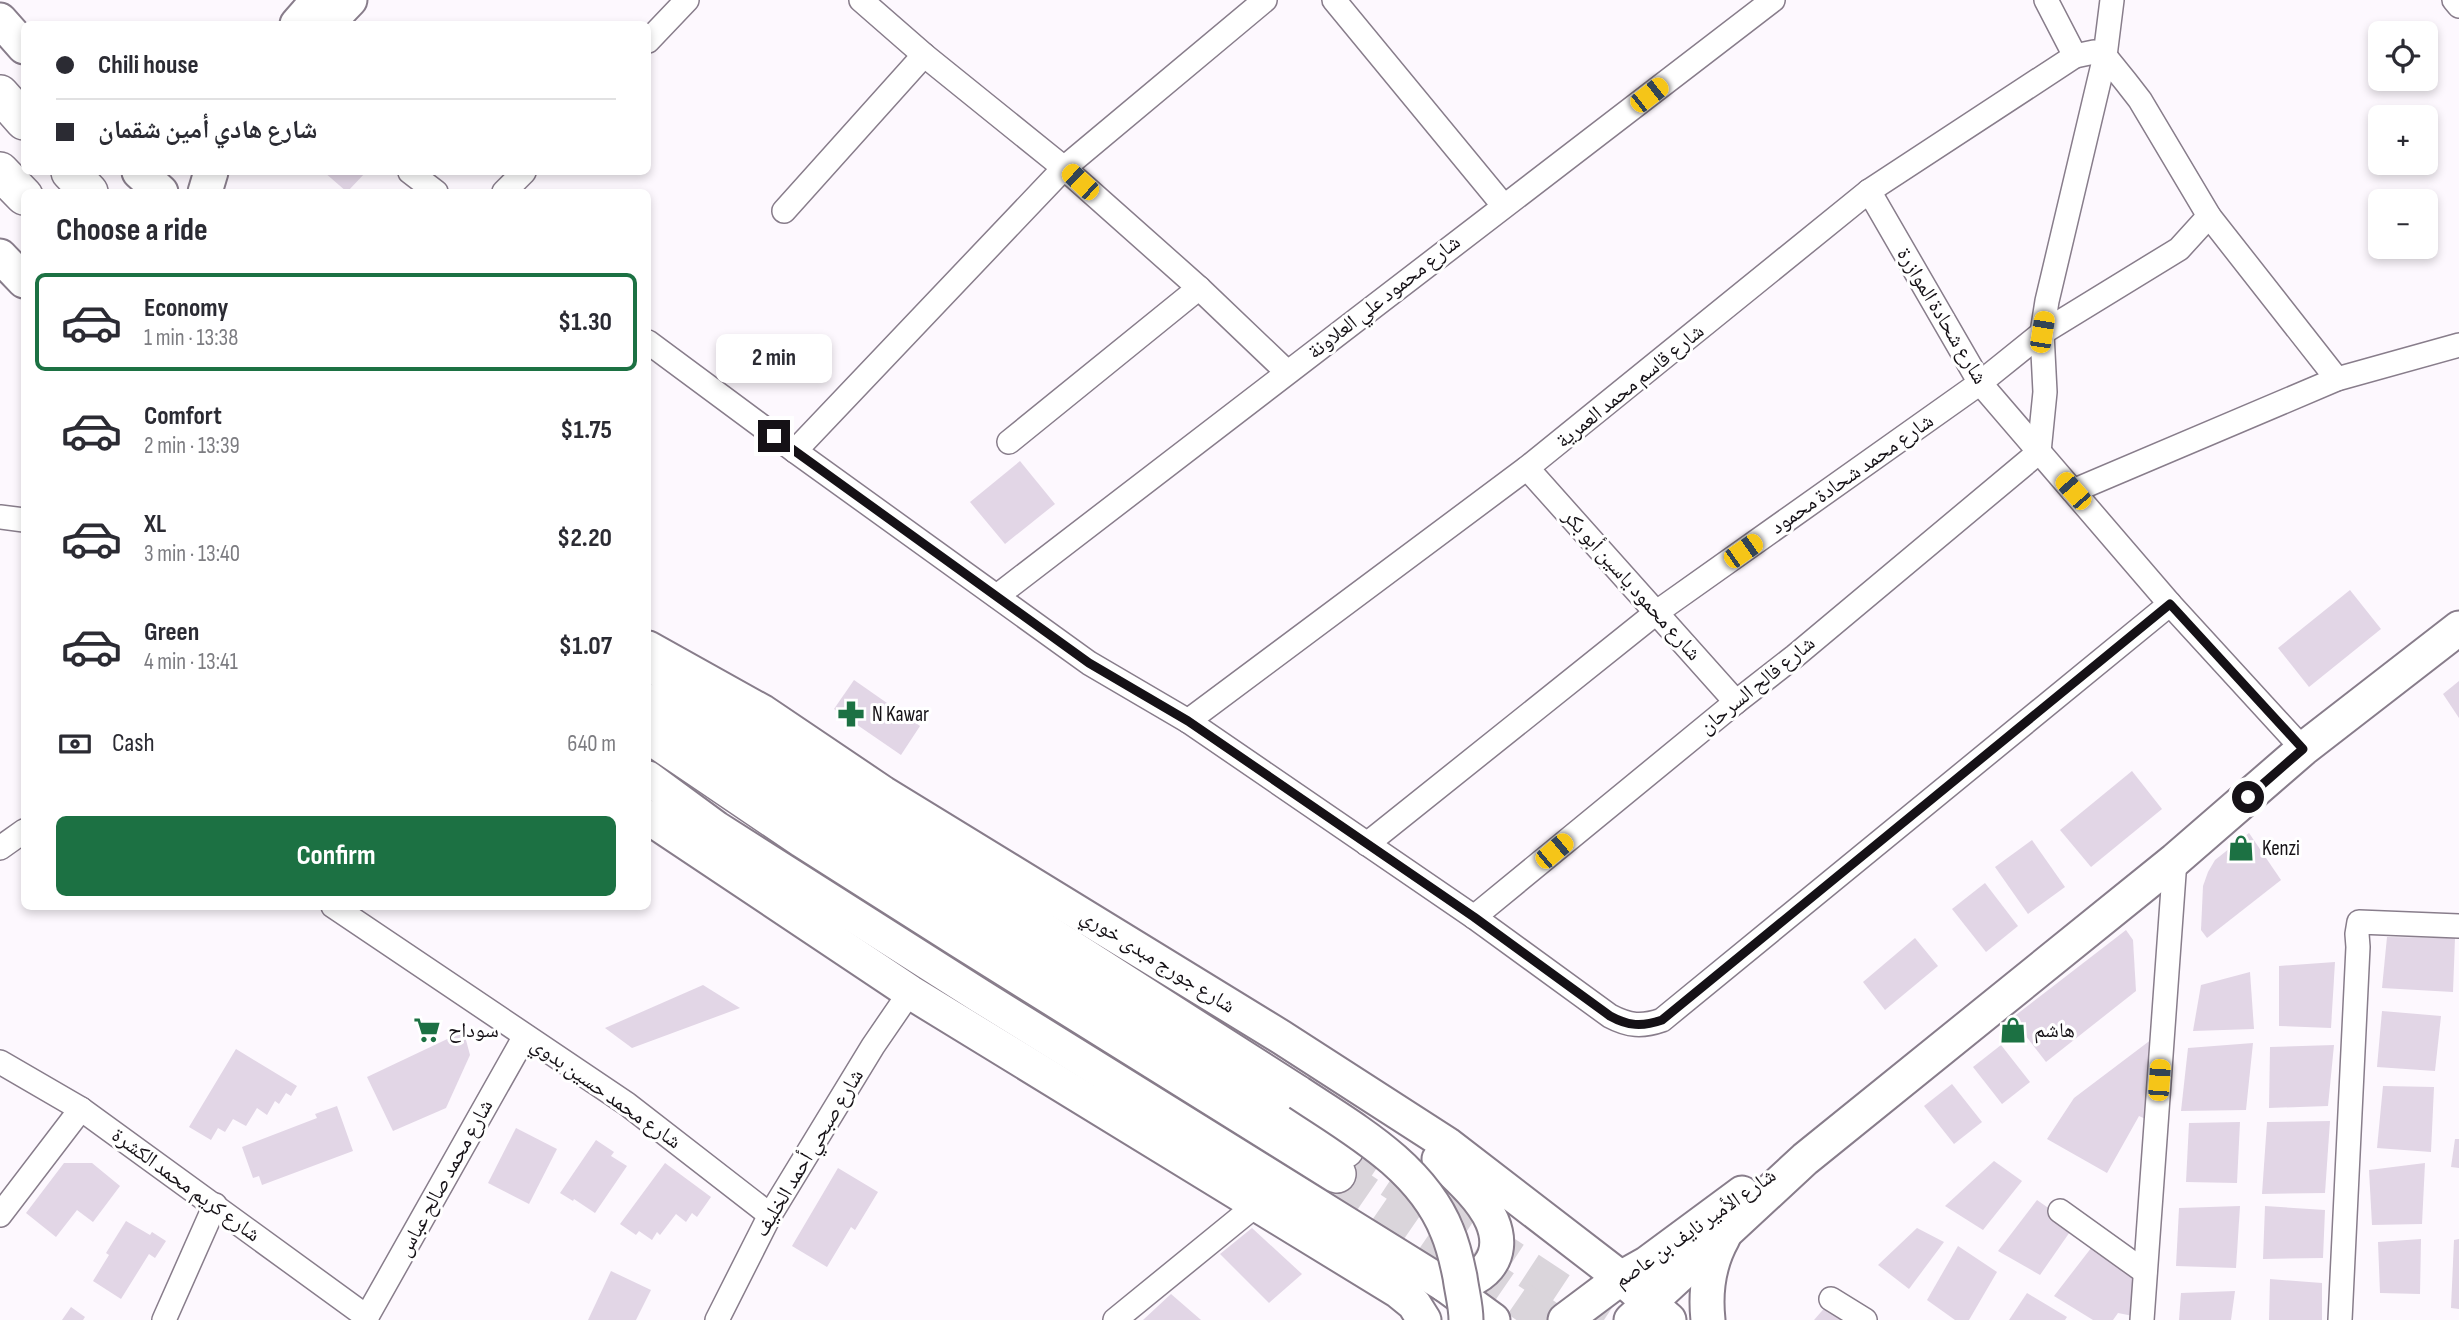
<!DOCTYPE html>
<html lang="en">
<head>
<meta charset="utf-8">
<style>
	body { margin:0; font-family:"Sofia Sans Condensed","Noto Naskh Arabic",sans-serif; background:#f2f2f3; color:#2b2b33; height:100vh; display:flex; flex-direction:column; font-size:26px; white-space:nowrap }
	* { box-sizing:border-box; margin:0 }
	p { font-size:23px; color:#7c7c81 }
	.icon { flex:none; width:38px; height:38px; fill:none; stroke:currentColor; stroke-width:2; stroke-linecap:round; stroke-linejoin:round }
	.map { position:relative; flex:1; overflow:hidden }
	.panel { position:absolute; left:21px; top:189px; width:630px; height:721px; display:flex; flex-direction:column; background:#fff; border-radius:10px; box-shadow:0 4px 10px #0003 }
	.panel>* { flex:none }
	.hud { position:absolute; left:21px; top:21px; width:630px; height:154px; border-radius:10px; box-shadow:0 4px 10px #0003; display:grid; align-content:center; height:154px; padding:0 35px; background:#fff }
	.fabs { position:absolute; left:2368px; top:21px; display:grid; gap:14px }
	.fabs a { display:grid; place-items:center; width:70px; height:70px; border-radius:10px; background:#fff; box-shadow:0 4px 10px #0003; font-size:35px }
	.end { position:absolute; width:32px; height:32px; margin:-16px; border:9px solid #151116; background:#fff; box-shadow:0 0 0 4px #fff }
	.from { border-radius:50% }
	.bubble { position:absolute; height:49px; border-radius:10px; background:#fff; box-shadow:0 4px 10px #0003; font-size:23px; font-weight:700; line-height:49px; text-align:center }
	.car { position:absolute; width:21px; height:42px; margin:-21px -10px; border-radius:9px; box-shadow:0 0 5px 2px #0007; background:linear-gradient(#f5c518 24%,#345 0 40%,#f5c518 0 76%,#345 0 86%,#f5c518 0) }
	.hud b { display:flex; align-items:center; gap:24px; height:66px; font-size:26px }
	.hud b+b { border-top:2px solid #e1e1e2 }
	.hud i { width:18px; height:18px; background:#2b2b33 }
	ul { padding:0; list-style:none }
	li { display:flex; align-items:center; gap:21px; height:98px; margin:0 14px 10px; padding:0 21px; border:4px solid transparent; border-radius:10px }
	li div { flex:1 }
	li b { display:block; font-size:26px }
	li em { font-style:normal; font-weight:700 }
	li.current { border-color:#1c7143 }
	li>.icon { width:63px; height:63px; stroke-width:1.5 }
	h2 { padding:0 35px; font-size:32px; line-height:84px }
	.pay { display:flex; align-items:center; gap:18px; height:77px; padding:0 35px; font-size:26px }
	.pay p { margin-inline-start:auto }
	.cta { display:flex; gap:14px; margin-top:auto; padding:14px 35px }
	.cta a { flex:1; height:80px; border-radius:10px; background:#1c7143; color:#fff; font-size:28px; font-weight:700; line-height:80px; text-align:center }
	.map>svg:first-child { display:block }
	.building { fill:#e2d6e6 }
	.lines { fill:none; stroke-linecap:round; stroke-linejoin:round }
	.primary-tunnel { stroke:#dad5db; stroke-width:37; stroke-dasharray:37 18; stroke-linecap:butt }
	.street-casing { stroke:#887d8b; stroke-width:26 }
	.secondary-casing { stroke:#887d8b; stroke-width:37 }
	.primary-casing { stroke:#887d8b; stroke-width:40 }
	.street { stroke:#fff; stroke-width:23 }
	.secondary { stroke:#fff; stroke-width:33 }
	.primary { stroke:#fff; stroke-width:37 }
	.secondary-bridge-casing { stroke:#887d8b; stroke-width:37; stroke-linecap:butt }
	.secondary-bridge { stroke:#fff; stroke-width:33 }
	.route { stroke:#151116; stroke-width:9 }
	.labels { text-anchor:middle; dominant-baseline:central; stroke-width:6; stroke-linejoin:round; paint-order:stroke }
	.street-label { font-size:21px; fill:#151116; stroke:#fff }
	.poi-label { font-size:21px; fill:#151116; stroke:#fff; text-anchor:start }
</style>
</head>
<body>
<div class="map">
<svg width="2459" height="1320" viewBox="0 0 2459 1320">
	<rect width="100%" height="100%" fill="#fdf8fe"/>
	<g class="building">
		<polygon points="324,172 366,172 347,192"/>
		<polygon points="1020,461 1055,504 1005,544 970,502"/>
		<polygon points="2350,590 2381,629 2309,687 2278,648"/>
		<polygon points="854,680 920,726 901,755 834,709"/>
		<polygon points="2459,681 2459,718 2443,694"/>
		<polygon points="2132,771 2162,809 2091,867 2060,830"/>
		<polygon points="2249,833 2281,880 2207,938 2201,930 2203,886 2208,872 2215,860"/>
		<polygon points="2032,840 2065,887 2028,914 1995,867"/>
		<polygon points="1985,883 2018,926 1986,952 1952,909"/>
		<polygon points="2126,930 2133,940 2136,991 2046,1062 2012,1018"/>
		<polygon points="2387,937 2455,938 2453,992 2382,988"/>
		<polygon points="1915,938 1938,966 1885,1010 1863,982"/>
		<polygon points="2335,962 2331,1028 2279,1026 2279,966"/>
		<polygon points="2250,972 2254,1029 2193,1031 2201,985"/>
		<polygon points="703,985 740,1008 632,1048 605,1028"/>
		<polygon points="2382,1011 2441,1016 2435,1071 2377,1067"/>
		<polygon points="460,1033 466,1040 470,1055 446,1108 393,1131 367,1077"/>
		<polygon points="2156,1036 2148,1120 2139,1116 2107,1173 2047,1139 2074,1098"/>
		<polygon points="2253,1043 2246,1110 2181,1111 2188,1048"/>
		<polygon points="2001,1045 2030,1082 2002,1104 1973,1067"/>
		<polygon points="2334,1045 2328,1106 2269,1108 2270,1047"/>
		<polygon points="236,1049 297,1086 291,1096 286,1093 279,1104 275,1101 267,1115 257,1108 246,1126 233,1119 225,1132 218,1128 211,1140 189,1127"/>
		<polygon points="1952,1084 1982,1122 1954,1144 1924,1106"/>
		<polygon points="2383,1086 2434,1087 2431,1152 2377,1148"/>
		<polygon points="337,1106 353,1151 262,1185 259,1176 253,1178 242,1147 317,1118 315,1114"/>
		<polygon points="2330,1121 2325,1193 2262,1194 2267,1122"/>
		<polygon points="2240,1122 2237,1183 2186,1182 2189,1123"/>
		<polygon points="516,1128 557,1149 529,1204 488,1183"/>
		<polygon points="2455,1139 2459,1139 2459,1168 2451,1167"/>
		<polygon points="596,1140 614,1152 611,1156 627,1166 595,1213 574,1199 573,1201 560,1193"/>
		<polygon points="1994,1161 2022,1181 1983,1230 1945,1206"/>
		<polygon points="64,1163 92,1163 120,1186 93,1222 77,1210 56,1237 26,1213"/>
		<polygon points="665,1163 711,1197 697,1217 692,1213 686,1222 676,1214 660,1235 657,1232 652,1240 639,1231 636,1235 620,1224"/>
		<polygon points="2425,1163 2422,1224 2372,1225 2369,1170"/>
		<polygon points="838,1168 878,1192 855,1230 851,1227 827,1267 792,1246"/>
		<polygon points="2037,1200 2074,1226 2040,1275 1998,1251"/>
		<polygon points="2240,1206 2236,1268 2176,1266 2179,1208"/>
		<polygon points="2265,1206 2325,1210 2323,1258 2263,1259"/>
		<polygon points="126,1221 150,1235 152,1232 166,1241 155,1258 149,1254 121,1299 93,1281 109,1255 106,1253"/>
		<polygon points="1252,1228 1302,1274 1269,1303 1220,1254"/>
		<polygon points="1917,1228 1944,1242 1909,1289 1878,1265"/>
		<polygon points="2421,1239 2420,1294 2380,1293 2378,1242"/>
		<polygon points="2459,1239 2459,1309 2451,1308 2454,1240"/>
		<polygon points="2095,1243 2139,1274 2138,1317 2118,1313 2113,1320 2093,1320 2054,1296"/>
		<polygon points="1958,1246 1997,1272 1969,1320 1955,1320 1927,1300"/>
		<polygon points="611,1271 651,1290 636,1320 588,1320"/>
		<polygon points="2270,1279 2322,1283 2322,1320 2269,1320"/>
		<polygon points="2235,1291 2231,1320 2179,1320 2181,1293"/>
		<polygon points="2027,1293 2067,1317 2065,1320 2009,1320"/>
		<polygon points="1171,1294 1201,1320 1143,1320"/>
		<polygon points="1828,1304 1853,1320 1814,1320"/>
		<polygon points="71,1307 85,1317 83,1320 62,1320"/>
	</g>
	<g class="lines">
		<g class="primary-tunnel">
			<polyline points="1345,1149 1604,1320"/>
			<polyline points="1337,1174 1549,1320"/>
		</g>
		<g class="street-casing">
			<g id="street">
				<polyline points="861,0 924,55 1064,168 1199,288 1287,372"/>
				<polyline points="1334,0 1503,205"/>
				<polyline points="2046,0 2075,56 2094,52 2105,56 2126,82 2140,100 2209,216 2337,379"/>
				<polyline points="2454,0 2459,6"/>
				<polyline points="648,41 687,0"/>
				<polyline points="410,172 436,192"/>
				<polyline points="1869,191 1980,383 2170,604 2303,749"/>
				<polyline points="504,192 524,172"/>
				<polyline points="784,211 924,55"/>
				<path d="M648,342L795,451L1089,663L1188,721L1474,917L1610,1016C1629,1026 1642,1027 1662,1020L2170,604"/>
				<polyline points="1009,442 1199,288"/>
				<polyline points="795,451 1064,168 1265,0"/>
				<polyline points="1527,468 1736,702"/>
				<polyline points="2073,491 2337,379 2459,345"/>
				<polyline points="0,517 24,520"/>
				<polyline points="997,596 1773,0"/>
				<polyline points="1188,721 1527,468 1869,191 2075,56"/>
				<polyline points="1367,844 1657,612 1980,383 2042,333 2179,249 2209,216"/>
				<polyline points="0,848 24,831"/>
				<polyline points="333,906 627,1104 770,1215"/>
				<polyline points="1474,917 1736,702 1795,656 2039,452 2045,392 2042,333 2047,301 2105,56 2112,0"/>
				<polyline points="0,1062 81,1109 367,1317"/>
				<polyline points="2060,1211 2145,1272"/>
				<polyline points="0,1215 81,1109"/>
				<polyline points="1831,1299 1865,1320"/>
				<polyline points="164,1320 215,1205"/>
				<polyline points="365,1320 525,1036"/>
				<polyline points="717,1320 770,1215 873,1046 910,992"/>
				<polyline points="1115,1320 1256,1205"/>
				<polyline points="2142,1320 2175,860"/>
				<polyline points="2340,1320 2358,947 2357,934 2359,922 2459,926"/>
			</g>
		</g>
		<g class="secondary-casing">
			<g id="secondary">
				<polyline points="0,20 24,47"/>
				<polyline points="297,24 318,0"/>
				<polyline points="327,24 350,0"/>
				<polyline points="139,172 161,192"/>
				<polyline points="205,192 211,172"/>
				<polyline points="0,256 24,281"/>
				<polyline points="648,648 763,712 883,793 1281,1037 1447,1144 1621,1278 1669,1320"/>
				<polyline points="657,668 708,713 737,733 1299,1093"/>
				<polyline points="648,778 716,828 980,996 1445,1285 1493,1320"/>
				<polyline points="648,817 910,992 1398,1291 1414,1304 1424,1320"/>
				<path d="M1439,1159C1457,1176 1482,1198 1492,1221C1508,1259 1481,1284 1445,1285"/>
				<polyline points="1565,1320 1621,1278 1646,1264 1742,1193"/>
				<polyline points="1631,1320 1805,1159 2175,860 2303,749 2459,628"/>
				<path d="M1708,1320C1705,1292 1709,1263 1723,1238"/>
			</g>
		</g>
		<g class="primary-casing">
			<g id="primary">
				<polyline points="0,94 24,121"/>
				<polyline points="0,171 24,196"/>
				<polyline points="70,172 89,192"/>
				<polyline points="648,703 667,718 1345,1149"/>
				<polyline points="648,734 803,839 962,940 1337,1174"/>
			</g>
		</g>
		<use href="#street" class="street"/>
		<use href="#secondary" class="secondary"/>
		<use href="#primary" class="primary"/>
		<g class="secondary-bridge-casing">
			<path id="secondary-bridge" d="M1299,1093C1353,1129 1421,1166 1447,1231C1453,1245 1457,1262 1460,1277C1462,1292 1466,1306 1466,1320"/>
		</g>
		<use href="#secondary-bridge" class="secondary-bridge"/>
	</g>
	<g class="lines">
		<path class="route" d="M774,436L1089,663L1188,721L1474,917L1610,1016C1628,1026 1642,1027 1662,1020L2170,604L2303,749L2248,797"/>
	</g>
	<defs>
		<g id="pharmacy-bare" transform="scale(2.1)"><path d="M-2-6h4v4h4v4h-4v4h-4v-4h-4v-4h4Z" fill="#1c7143" stroke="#fff" stroke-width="2.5" paint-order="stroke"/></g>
		<g id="shop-bare" transform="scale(2.1)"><path d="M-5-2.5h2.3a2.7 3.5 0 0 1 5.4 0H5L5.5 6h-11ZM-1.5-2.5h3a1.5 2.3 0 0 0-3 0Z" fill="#1c7143" stroke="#fff" stroke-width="2.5" paint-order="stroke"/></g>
		<g id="supermarket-bare" transform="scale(2.1)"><path d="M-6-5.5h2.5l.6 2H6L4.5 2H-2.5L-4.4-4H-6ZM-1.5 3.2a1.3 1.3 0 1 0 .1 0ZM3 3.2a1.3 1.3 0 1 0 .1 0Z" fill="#1c7143" stroke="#fff" stroke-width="2.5" paint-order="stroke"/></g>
	</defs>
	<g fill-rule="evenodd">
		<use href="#pharmacy-bare" x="851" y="714"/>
		<use href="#shop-bare" x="2241" y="848"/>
		<use href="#supermarket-bare" x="427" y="1030"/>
		<use href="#shop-bare" x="2013" y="1030"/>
	</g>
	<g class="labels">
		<g class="street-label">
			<text transform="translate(1384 297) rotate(-38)">شارع محمود علي العلاونة</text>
			<text transform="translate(1942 316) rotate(59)">شارع شحادة الموازرة</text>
			<text transform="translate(1630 386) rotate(-39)">شارع قاسم محمد العمرية</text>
			<text transform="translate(1852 474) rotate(-35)">شارع محمد شحادة محمود</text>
			<text transform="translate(1632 585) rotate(48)">شارع محمود ياسين أبو بكر</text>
			<text transform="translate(1757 685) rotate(-39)">شارع فالح السرحان</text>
			<text transform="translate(1158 961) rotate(32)">شارع جورج مبدى خوري</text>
			<text transform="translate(606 1093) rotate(35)">شارع محمد حسين بدوي</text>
			<text transform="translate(809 1153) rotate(-59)">شارع صبحي أحمد الخليف</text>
			<text transform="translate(445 1178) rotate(-61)">شارع محمد صالح عباس</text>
			<text transform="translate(186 1185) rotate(36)">شارع كريم محمد الكشرة</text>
			<text transform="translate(1695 1228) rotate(-35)">شارع الأمير نايف بن عاصم</text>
		</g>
		<g class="poi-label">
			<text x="872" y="714">N Kawar</text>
			<text x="2262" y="848">Kenzi</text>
			<text x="448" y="1030">سوداح</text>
			<text x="2034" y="1030">هاشم</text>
		</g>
	</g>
</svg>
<div class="fabs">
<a><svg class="icon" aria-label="locate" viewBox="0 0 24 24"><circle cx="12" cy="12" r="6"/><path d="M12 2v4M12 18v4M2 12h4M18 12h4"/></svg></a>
<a>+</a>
<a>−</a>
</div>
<i class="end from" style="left:2248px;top:797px"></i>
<i class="end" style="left:774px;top:436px"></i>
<div class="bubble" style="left:716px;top:334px;width:116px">2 min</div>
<i class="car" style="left:1649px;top:95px;rotate:52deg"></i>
<i class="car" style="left:1080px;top:182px;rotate:313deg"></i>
<i class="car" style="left:2042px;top:332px;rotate:9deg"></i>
<i class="car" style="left:2073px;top:491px;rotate:319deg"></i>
<i class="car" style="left:1743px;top:551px;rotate:55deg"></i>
<i class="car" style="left:1554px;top:851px;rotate:50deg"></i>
<i class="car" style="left:2159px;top:1080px;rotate:4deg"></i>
<div class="hud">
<b><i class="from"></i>Chili house</b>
<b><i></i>شارع هادي أمين شقمان</b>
</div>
<section class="panel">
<h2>Choose a ride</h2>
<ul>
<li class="current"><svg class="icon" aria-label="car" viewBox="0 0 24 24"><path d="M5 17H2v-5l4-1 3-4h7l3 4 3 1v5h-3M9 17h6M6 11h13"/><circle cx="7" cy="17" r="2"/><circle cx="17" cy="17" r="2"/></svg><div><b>Economy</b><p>1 min · 13:38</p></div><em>$1.30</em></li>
<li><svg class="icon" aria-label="car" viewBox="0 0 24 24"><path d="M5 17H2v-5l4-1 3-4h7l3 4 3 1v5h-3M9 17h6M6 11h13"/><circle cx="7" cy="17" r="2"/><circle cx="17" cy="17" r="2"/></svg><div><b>Comfort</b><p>2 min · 13:39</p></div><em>$1.75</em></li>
<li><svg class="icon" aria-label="car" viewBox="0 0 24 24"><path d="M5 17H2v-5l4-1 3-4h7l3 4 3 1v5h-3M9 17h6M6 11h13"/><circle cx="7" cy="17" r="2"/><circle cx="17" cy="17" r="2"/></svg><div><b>XL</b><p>3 min · 13:40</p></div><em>$2.20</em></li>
<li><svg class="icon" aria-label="car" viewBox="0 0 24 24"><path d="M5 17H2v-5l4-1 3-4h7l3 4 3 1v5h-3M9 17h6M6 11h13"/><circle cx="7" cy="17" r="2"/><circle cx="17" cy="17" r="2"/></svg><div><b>Green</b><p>4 min · 13:41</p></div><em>$1.07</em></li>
</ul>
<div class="pay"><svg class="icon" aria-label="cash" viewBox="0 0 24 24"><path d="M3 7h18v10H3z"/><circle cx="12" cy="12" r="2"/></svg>Cash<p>640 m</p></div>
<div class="cta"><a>Confirm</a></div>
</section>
</div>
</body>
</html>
